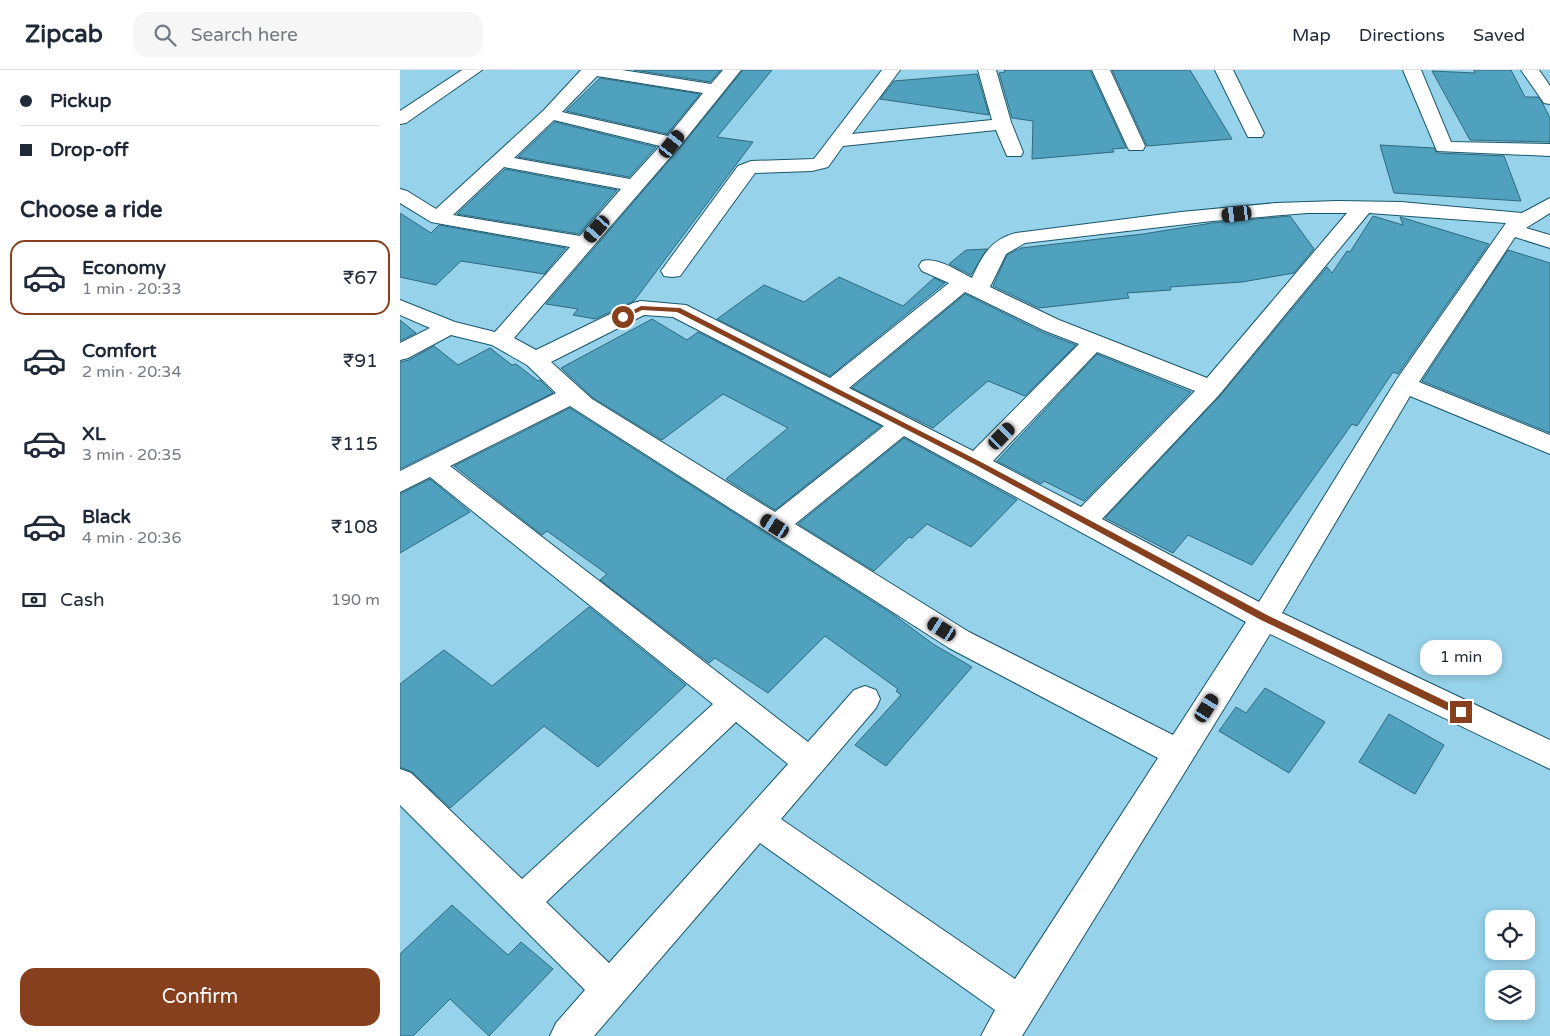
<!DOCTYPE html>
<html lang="en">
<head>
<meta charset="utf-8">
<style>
	body { margin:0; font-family:"Varela Round",sans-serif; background:#f6f6f7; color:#1f2937; height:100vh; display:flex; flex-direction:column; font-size:19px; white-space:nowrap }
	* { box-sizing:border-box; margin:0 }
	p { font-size:16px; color:#747a83 }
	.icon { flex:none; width:28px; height:28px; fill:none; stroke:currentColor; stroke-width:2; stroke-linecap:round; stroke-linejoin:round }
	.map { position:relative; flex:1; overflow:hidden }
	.panel { display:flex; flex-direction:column; background:#fff; width:400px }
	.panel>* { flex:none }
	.guide { display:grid; align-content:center; height:110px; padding:0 20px; background:#fff }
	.fabs { position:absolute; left:1085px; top:840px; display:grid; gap:10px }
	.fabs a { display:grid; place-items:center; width:50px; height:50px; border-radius:10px; background:#fff; box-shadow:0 2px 8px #0003; font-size:25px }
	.end { position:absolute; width:22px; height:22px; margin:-11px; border:6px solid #87401e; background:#fff; box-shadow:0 0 0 2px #fff }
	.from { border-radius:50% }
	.bubble { position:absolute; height:35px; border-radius:15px; background:#fff; box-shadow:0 2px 8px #0003; font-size:16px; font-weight:600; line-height:35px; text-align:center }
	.car { position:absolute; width:15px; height:30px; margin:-15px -8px; border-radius:6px; box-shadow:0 0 4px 1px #0007; background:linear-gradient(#222 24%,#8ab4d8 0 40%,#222 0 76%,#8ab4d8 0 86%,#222 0) }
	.guide b { display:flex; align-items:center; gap:18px; height:48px; font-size:19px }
	.guide b+b { border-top:1px solid #e0e1e3 }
	.guide i { width:12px; height:12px; background:#1f2937 }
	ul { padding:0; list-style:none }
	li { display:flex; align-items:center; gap:15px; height:75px; margin:0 10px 8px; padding:0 10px; border:2px solid transparent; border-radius:15px }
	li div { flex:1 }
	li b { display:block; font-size:19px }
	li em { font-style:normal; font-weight:600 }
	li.active { border-color:#87401e }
	li>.icon { width:45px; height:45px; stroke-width:1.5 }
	h2 { padding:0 20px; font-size:22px; line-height:60px }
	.pay { display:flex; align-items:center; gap:12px; height:55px; padding:0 20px; font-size:19px }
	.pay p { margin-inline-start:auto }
	.button { display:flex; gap:10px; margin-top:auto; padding:10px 20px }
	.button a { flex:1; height:58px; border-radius:15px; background:#87401e; color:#fff; font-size:20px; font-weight:600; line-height:58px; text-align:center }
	header { display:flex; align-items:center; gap:30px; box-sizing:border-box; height:70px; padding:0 25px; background:#fff; border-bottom:1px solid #e0e1e3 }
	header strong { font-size:24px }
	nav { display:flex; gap:28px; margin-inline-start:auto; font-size:18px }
	.search { width:350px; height:45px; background:#f6f6f7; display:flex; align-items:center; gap:12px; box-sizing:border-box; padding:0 18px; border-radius:15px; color:#747a83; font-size:19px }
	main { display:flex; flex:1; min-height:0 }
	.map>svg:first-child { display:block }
	.building { fill:#50a1be; stroke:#2e697e }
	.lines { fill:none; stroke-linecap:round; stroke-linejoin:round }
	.minor-casing { stroke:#18576b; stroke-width:2 }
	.minor { fill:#fff; fill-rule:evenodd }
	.route { fill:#87401e }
</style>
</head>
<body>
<header>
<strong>Zipcab</strong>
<div class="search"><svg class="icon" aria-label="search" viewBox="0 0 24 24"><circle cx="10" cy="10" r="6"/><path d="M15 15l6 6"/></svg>Search here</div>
<nav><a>Map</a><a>Directions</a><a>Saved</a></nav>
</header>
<main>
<section class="panel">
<div class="guide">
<b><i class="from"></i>Pickup</b>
<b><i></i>Drop-off</b>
</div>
<h2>Choose a ride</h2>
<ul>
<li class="active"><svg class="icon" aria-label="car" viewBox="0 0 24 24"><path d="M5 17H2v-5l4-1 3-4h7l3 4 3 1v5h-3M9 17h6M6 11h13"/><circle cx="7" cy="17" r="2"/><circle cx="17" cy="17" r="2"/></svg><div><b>Economy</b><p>1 min · 20:33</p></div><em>₹67</em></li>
<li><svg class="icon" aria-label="car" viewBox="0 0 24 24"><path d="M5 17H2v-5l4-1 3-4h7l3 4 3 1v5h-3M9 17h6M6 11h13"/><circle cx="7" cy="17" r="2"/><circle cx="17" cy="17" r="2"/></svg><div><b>Comfort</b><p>2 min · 20:34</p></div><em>₹91</em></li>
<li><svg class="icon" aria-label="car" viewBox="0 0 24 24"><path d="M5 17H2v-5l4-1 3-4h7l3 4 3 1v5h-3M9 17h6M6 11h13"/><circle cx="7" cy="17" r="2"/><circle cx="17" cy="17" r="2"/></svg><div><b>XL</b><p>3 min · 20:35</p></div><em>₹115</em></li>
<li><svg class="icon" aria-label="car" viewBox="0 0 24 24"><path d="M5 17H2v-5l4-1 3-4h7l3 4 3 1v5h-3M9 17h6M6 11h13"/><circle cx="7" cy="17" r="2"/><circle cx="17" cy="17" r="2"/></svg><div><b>Black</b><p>4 min · 20:36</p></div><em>₹108</em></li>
</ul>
<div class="pay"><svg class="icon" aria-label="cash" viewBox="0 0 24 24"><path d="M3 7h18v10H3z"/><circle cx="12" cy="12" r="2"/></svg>Cash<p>190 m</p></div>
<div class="button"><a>Confirm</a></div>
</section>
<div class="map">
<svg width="1150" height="966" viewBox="0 0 1150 966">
	<rect width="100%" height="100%" fill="#96d2ea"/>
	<g class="building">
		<polygon points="234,0 321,0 310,12"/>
		<polygon points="343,0 372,0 317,67 353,72 234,231 195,249 173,245 178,239 146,234 280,78"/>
		<polygon points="604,0 690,0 726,78 712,79 714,82 632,89 633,51 612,48 599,3 605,2"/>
		<polygon points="712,0 790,0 832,69 747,76"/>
		<polygon points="1074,0 1111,0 1125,27 1138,27 1143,34 1150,48 1150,72 1070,70 1032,1 1075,3"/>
		<polygon points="577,4 589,45 480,29 494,11"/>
		<polygon points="200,8 300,24 267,64 166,41"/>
		<polygon points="155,52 256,77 229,107 118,87"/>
		<polygon points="980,75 1034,78 1037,83 1104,86 1121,131 994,123"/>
		<polygon points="105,99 217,120 179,164 57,144"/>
		<polygon points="0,143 31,163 39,155 166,178 144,204 61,191 36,215 0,207"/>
		<polygon points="890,146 914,179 894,203 842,212 770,217 771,220 727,223 729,228 639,238 593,216 607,185 621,178 743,164 812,153"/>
		<polygon points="973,146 1003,155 1000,147 1089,174 998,304 993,302 957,356 952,354 852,495 788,465 773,483 705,448 820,326 927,197 932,203 947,181 950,182"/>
		<polygon points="587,179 571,205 549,194 566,180"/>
		<polygon points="1108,180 1150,193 1150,363 1022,311"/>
		<polygon points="439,207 503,236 534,208 545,213 430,306 317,249 364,215 404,232"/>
		<polygon points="565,224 642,262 676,275 625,326 588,311 533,358 452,318"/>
		<polygon points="252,249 287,270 298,262 481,356 375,440 326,409 388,358 323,324 262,370 193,328 161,298"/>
		<polygon points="0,250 16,263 0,271"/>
		<polygon points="34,276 58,295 90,278 112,295 116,294 138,311 140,310 153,323 0,399 0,292 9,290"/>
		<polygon points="697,284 791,322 684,431 644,411 641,414 597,391"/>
		<polygon points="170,338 494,545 533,574 572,597 486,696 455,675 501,625 496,621 498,619 425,566 368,623 315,588 309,593 200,510 207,504 147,461 142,465 54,396"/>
		<polygon points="504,368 617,430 571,477 527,454 512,468 509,467 474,501 398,454"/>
		<polygon points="30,409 70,442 0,483 0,424"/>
		<polygon points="189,537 286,615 198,697 144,656 50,738 12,702 0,697 0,614 44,580 92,616"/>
		<polygon points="865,618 925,652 889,703 819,661 836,637 846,643"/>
		<polygon points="989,644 1044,675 1015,724 959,692"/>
		<polygon points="52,835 108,885 121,872 153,899 89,966 50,929 13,966 0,966 0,884"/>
	</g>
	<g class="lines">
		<g class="minor-casing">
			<g id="minor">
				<polygon points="62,0 82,0 6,53 0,54 0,41"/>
				<path d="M181,0H222L311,14L323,0H341L279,77L114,268L136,280L233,233L241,231L286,235L430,308L549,213L522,201L519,196L522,191C539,187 557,201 572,208C582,186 591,169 616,163L781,142L876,133L938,131L1001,132L1122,143L1150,128V143L1126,158L1150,165V178L1115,167L1019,312L1150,365V384L1010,326L882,543L1150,670V699L870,564L622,966H581L595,940L360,773L194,966H150L156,953L185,920L0,735V699L11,703L122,809L313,634L30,407L0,422V401L156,323L127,295L92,275L51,265L8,288L0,290V273L30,258L0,245V230L55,252L95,262L170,177L31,152L0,133V119L7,121L36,139L144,40ZM197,6L303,23L268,66L162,42ZM154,50L260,76L230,109L114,88ZM104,97L221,119L180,166L53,145ZM907,143H947L807,308L659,250L590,217L606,184L625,173L812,151ZM969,143L1106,153L997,309L859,532L702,449L819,325ZM565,222L643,260L679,274L573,381L449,318ZM244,245L273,247L484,356L375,442L192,329L151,292ZM697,282L795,321L681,437L593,391ZM170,336L549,578L758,688L615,909L381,749L476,638L480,629L476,620L465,616L454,620L408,672L50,396ZM504,366L846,552L773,665L569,562L395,454ZM336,652L388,694L209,893L146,832Z"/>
				<polygon points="482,0 500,0 452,64 592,50 578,0 596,0 611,52 623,82 621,86 607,86 596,60 443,76 428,97 412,101 355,103 280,206 272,207 264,206 261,201 338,96 351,91 414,89"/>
				<polygon points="692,0 710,0 745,76 743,80 729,80 727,76"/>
				<polygon points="815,0 833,0 864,63 862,67 848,67 846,63"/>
				<polygon points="1003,0 1021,0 1051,72 1150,74 1150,86 1037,81"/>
				<polygon points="1121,0 1139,0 1150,16 1150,34 1144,33"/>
			</g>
		</g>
		<use href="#minor" class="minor"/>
	</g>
	<polygon class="route" points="241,236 280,238 579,391 867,545 1064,640 1064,645 1057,645 861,550 574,394 277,242 242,240 226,248 220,247"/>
</svg>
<div class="fabs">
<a><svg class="icon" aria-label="locate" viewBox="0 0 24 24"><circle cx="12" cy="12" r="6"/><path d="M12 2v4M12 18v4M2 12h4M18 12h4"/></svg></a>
<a><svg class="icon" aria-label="layers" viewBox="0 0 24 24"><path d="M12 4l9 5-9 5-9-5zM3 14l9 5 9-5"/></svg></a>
</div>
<i class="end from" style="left:223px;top:247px"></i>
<i class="end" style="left:1061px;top:642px"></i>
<div class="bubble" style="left:1020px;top:570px;width:82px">1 min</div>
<i class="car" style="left:272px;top:74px;rotate:39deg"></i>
<i class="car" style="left:837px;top:144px;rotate:263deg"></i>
<i class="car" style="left:197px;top:159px;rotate:221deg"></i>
<i class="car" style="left:602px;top:366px;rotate:44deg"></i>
<i class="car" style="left:375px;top:456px;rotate:302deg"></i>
<i class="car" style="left:542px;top:559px;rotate:302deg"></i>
<i class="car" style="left:807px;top:638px;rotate:32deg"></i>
</div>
</main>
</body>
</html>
